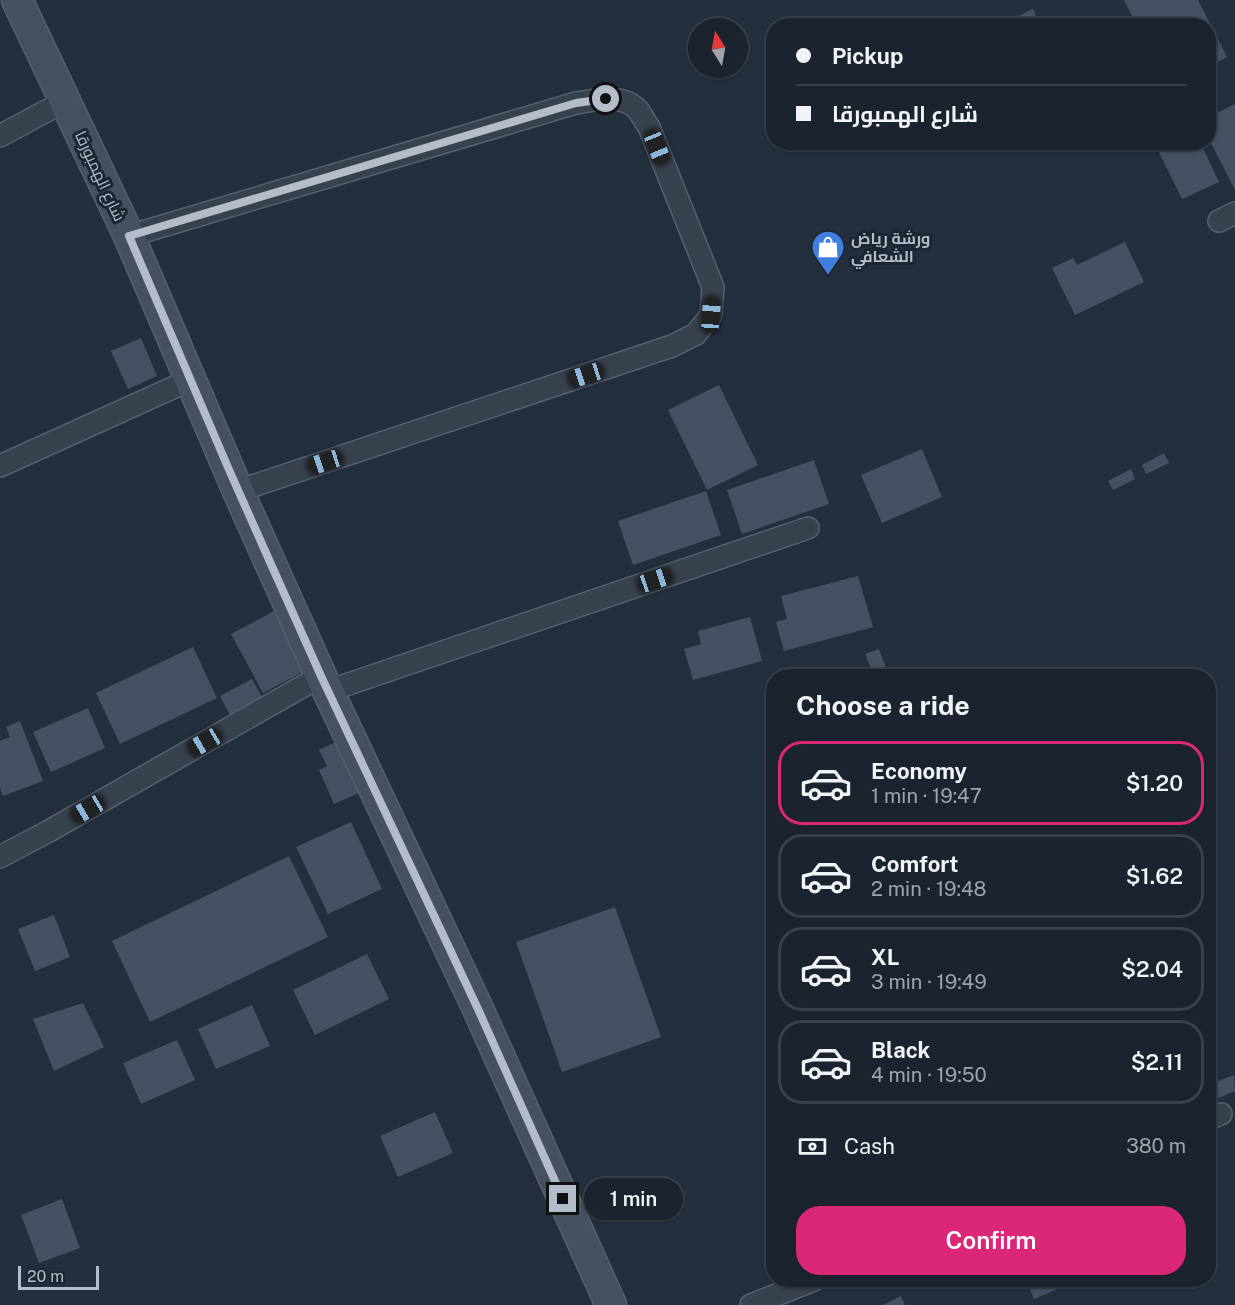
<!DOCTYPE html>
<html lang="en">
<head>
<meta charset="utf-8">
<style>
	body { margin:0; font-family:"Public Sans",Cairo,sans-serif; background:#282f3a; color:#f1f3f6; height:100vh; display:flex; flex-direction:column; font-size:22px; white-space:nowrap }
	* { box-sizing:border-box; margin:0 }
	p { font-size:20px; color:#a0a4aa }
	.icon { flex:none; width:33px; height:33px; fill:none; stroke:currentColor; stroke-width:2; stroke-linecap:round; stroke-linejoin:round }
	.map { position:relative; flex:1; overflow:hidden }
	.side { position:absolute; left:766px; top:669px; width:450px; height:618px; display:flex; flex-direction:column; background:#1b232e; border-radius:24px; box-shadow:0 2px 4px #0004,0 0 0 2px #39404a }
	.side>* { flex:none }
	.guide { position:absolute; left:766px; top:18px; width:450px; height:132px; border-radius:24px; box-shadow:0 2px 4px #0004,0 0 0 2px #39404a; display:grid; align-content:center; height:132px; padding:0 30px; background:#1b232e }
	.needle { width:39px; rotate:349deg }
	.tools { position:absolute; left:688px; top:18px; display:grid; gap:12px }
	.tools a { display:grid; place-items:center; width:60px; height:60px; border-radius:50%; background:#1b232e; box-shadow:0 2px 4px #0004,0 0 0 2px #39404a; font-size:30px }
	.scale { position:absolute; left:18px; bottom:15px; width:81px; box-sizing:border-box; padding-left:6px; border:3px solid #b4bcc9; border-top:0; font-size:16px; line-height:21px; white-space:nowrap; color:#b4bcc9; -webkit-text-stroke:4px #1d2633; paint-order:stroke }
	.end { position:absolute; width:27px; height:27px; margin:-14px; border:8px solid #b4bcc9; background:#111; box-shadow:0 0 0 3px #111 }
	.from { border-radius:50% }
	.bubble { position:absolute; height:42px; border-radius:21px; background:#1b232e; box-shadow:0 2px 4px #0004,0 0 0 2px #39404a; font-size:20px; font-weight:600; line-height:42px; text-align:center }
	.car { position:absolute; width:18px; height:36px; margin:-18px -9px; border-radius:8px; box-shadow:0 0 4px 2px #0007; background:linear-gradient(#222 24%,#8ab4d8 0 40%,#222 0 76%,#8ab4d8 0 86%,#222 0) }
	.guide b { display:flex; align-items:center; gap:21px; height:57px; font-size:22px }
	.guide b+b { border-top:2px solid #39404a }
	.guide i { width:15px; height:15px; background:#f1f3f6 }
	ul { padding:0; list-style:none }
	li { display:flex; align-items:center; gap:18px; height:84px; margin:0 12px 9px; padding:0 18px; border:3px solid #39404a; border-radius:24px }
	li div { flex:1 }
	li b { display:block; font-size:22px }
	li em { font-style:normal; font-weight:600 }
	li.on { border-color:#db2777 }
	li>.icon { width:54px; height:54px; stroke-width:1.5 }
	h2 { padding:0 30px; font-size:27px; line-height:72px }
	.pay { display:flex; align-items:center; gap:15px; height:66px; padding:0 30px; font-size:22px }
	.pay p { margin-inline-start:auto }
	.button { display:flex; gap:12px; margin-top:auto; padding:12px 30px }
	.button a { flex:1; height:69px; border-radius:24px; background:#db2777; color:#fff; font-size:24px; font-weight:600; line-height:69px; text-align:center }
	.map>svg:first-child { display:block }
	.building { fill:#455162 }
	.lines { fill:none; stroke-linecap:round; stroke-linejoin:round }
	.street-casing { stroke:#565f6c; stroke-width:24 }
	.secondary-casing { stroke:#565f6c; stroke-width:33 }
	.street { stroke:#38414e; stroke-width:21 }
	.secondary { stroke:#465061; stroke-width:30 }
	.route { stroke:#b4bcc9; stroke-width:8 }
	.labels { text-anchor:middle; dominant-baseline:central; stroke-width:6; stroke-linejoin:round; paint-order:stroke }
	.street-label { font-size:16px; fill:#b4bcc9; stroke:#1d2633 }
	.poi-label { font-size:16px; font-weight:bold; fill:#b4bcc9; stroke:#1d2633; text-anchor:start }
</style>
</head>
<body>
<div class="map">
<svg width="1235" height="1305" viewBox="0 0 1235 1305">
	<rect width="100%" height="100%" fill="#242f3e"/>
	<g class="building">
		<polygon points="1124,0 1198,0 1227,57 1209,66 1209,26 1137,26"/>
		<polygon points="1033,9 1040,26 997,26"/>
		<polygon points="1235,104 1235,190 1209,139 1209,117"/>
		<polygon points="1154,142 1200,142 1219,182 1182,199"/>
		<polygon points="1125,242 1144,282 1075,315 1052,268 1073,258 1077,265"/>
		<polygon points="141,338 157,376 128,389 111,351"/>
		<polygon points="719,385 758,465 707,490 668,410"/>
		<polygon points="922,449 942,497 882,523 861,475"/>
		<polygon points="1164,453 1169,463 1146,474 1142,465"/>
		<polygon points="814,460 829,504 742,534 727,490"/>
		<polygon points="1131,469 1135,479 1113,490 1108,481"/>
		<polygon points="706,491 721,535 633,565 618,521"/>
		<polygon points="858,576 873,627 784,651 776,622 787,619 781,596"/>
		<polygon points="276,610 308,669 263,693 231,634"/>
		<polygon points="750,617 762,661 693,680 684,649 701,644 698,631"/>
		<polygon points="193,647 217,698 120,744 96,693"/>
		<polygon points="879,649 888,673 879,676 874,676 865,654"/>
		<polygon points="252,679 262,697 230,715 220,696"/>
		<polygon points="88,708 105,748 51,772 33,732"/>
		<polygon points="20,721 43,781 3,796 0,788 0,741 10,737 6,727"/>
		<polygon points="338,741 361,792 334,804 319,770 327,766 319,750"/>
		<polygon points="351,822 382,889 328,914 296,847"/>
		<polygon points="289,856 328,937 150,1022 112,941"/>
		<polygon points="615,907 661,1037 562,1072 516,942"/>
		<polygon points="54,915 70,957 35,971 18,929"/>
		<polygon points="367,954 389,999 315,1035 293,990"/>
		<polygon points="83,1003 104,1047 54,1071 33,1019"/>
		<polygon points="252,1005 270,1046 216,1069 198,1029"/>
		<polygon points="177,1040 195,1080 141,1104 123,1063"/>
		<polygon points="1234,1075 1235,1091 1209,1102 1209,1085"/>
		<polygon points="435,1112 453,1153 398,1177 380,1136"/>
		<polygon points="62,1199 80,1248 39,1263 21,1215"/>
		<polygon points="1026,1280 1079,1280 1034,1299"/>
		<polygon points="901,1296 905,1305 883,1305"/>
	</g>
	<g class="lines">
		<g class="street-casing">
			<g id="street">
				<polyline points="0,136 65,101"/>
				<polyline points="1219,221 1235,213"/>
				<path d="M129,236L576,103C596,100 622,93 638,110C642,115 645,122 649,127L713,287L711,315L696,334L672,346L238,491"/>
				<polyline points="0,466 190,380"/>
				<polyline points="328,691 808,528"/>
				<polyline points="0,857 49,831 321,676"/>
				<polyline points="1209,1119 1221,1114"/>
				<polyline points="751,1305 814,1280"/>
			</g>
		</g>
		<g class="secondary-casing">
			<polyline id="secondary" points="17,0 129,236 238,491 321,676 478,1009 611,1305"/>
		</g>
		<use href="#street" class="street"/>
		<use href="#secondary" class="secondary"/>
	</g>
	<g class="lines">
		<polyline class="route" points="563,1199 478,1009 321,676 266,553 230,472 129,236 576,103 606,99"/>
	</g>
	<defs>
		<g id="shop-pin" transform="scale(1.725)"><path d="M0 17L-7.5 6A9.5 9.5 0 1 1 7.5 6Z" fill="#3f7fe0" stroke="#1d2633"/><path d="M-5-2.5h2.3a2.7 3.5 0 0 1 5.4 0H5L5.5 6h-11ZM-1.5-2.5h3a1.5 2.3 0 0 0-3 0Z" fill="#fff"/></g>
	</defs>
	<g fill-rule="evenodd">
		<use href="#shop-pin" x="828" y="247"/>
	</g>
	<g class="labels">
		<g class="street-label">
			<text transform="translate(100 176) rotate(65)">شارع الهمبورقا</text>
		</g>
		<g class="poi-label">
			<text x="851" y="238">ورشة رياض<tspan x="851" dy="18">الشعافي</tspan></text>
		</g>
	</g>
</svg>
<div class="tools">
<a><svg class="needle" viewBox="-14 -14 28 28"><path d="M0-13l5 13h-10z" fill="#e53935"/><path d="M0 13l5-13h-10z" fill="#a0a4aa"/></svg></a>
</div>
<div class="scale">20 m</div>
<i class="end from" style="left:606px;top:99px"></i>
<i class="end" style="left:563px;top:1199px"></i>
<div class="bubble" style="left:584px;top:1178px;width:99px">1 min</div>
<i class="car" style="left:657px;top:147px;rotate:158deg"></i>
<i class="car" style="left:711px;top:315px;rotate:4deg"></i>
<i class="car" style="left:586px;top:375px;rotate:252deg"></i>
<i class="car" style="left:325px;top:462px;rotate:252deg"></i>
<i class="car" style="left:655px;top:580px;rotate:71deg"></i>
<i class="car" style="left:205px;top:742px;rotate:240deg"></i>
<i class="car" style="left:88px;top:809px;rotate:240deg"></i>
<div class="guide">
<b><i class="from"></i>Pickup</b>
<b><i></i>شارع الهمبورقا</b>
</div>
<section class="side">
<h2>Choose a ride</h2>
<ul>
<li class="on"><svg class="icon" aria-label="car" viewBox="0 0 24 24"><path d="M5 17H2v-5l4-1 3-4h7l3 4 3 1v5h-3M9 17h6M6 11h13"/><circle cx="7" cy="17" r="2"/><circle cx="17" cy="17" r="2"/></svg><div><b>Economy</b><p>1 min · 19:47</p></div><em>$1.20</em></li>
<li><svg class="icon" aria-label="car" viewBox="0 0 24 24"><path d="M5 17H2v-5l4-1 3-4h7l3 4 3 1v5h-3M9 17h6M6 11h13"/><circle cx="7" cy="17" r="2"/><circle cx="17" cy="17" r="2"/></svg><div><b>Comfort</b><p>2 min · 19:48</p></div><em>$1.62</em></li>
<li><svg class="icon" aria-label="car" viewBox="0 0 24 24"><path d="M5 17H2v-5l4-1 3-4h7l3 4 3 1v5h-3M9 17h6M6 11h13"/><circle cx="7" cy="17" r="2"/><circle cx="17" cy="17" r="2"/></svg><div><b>XL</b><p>3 min · 19:49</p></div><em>$2.04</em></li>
<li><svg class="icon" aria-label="car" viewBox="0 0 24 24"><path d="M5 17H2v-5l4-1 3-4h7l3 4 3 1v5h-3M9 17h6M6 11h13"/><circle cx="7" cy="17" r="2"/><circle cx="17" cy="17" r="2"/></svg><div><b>Black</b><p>4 min · 19:50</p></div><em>$2.11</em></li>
</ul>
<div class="pay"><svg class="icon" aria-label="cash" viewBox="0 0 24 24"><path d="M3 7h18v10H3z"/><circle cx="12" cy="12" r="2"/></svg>Cash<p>380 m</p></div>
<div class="button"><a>Confirm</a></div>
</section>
</div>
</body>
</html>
